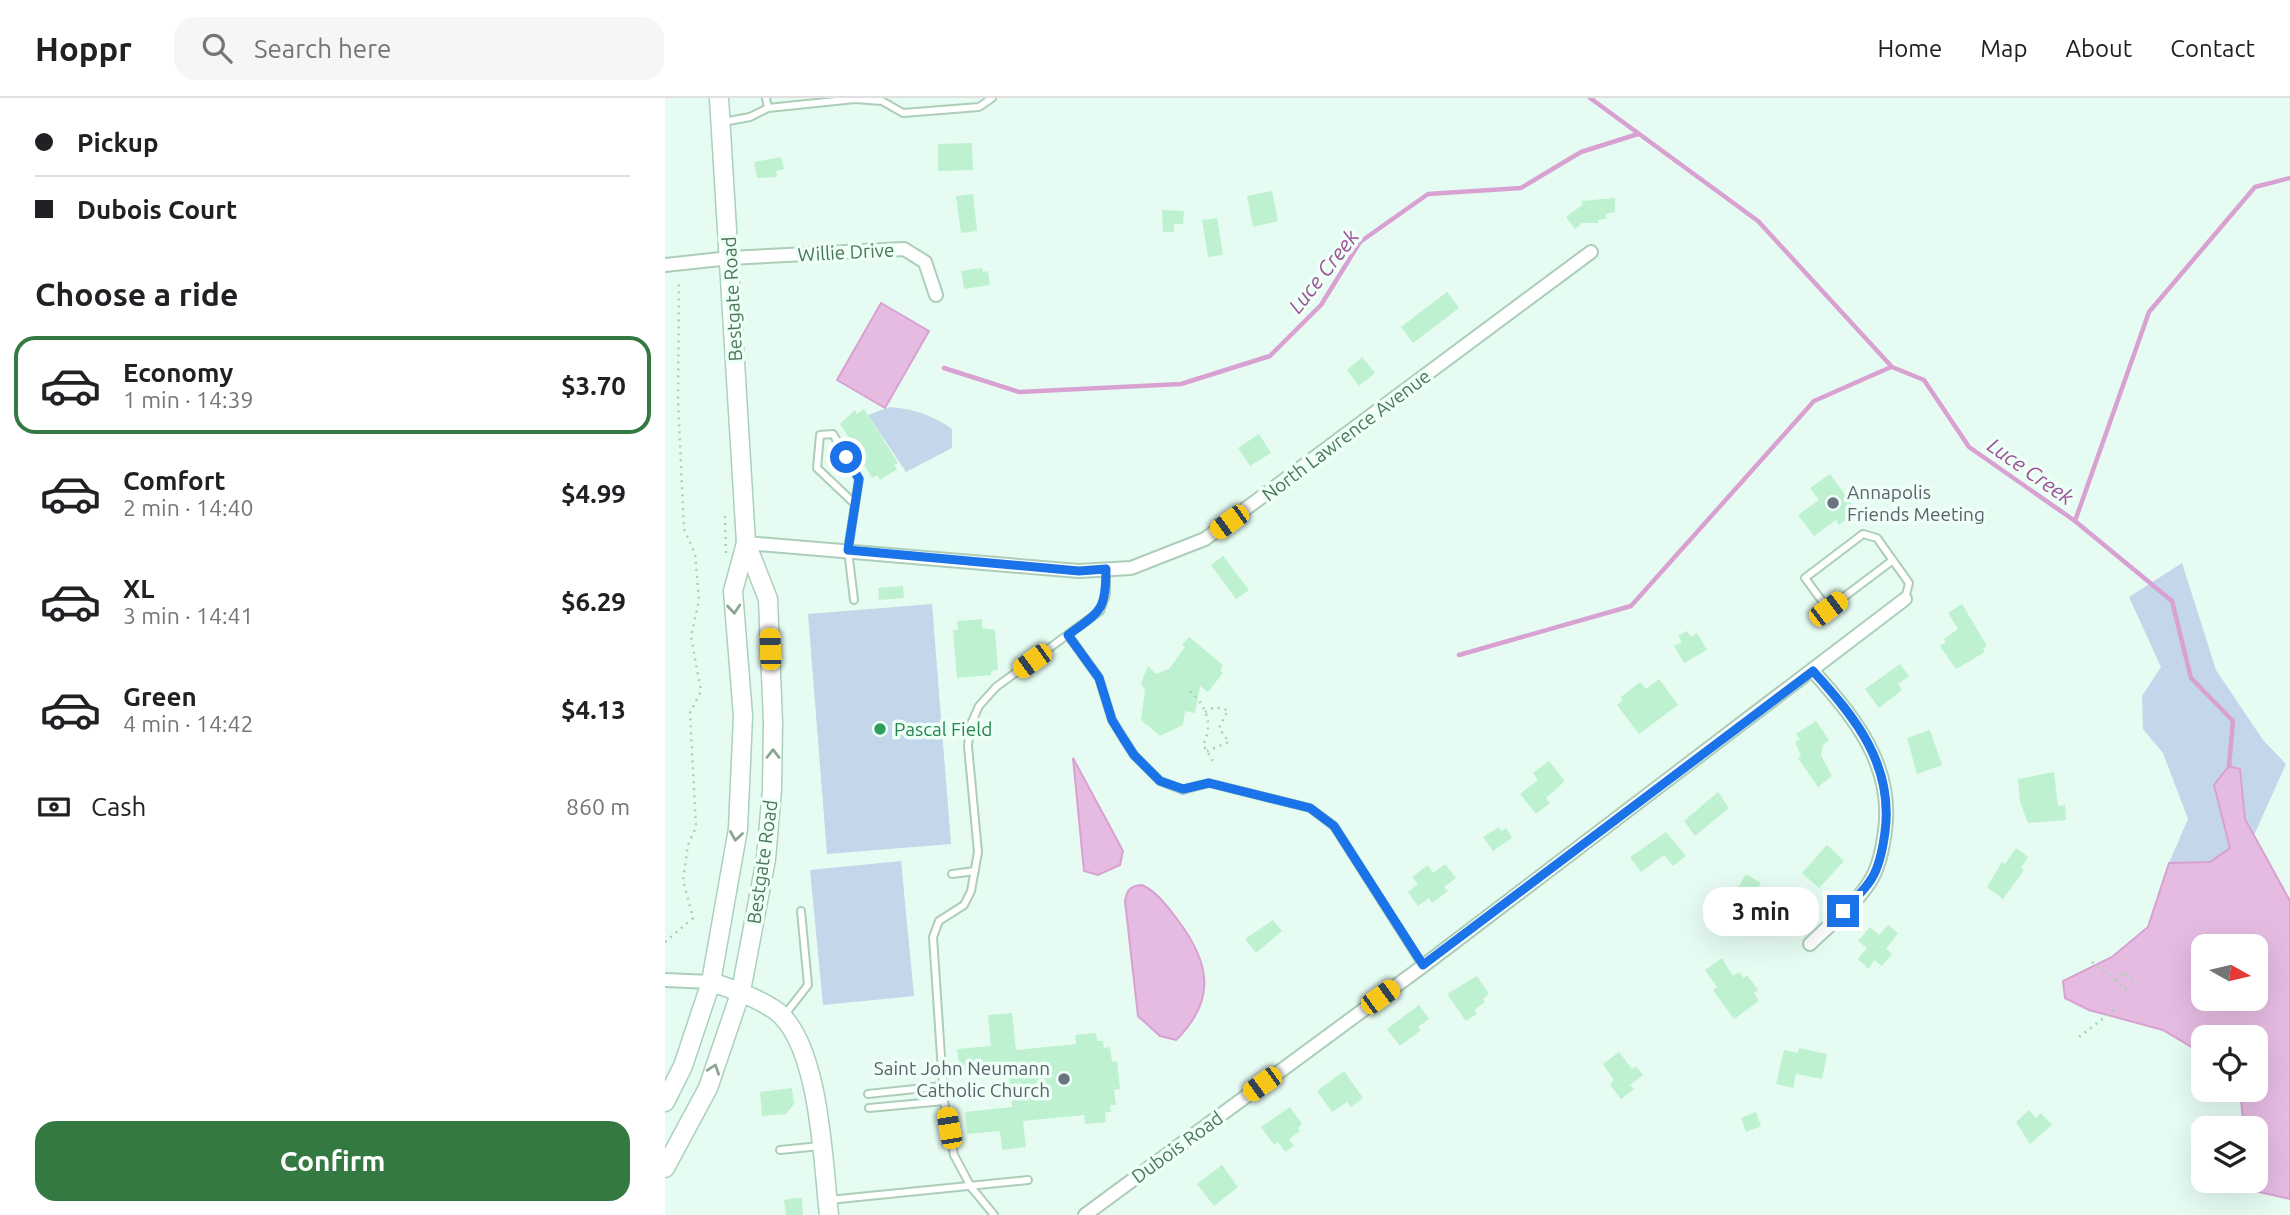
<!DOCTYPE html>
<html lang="en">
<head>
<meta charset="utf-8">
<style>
	body { margin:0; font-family:Ubuntu,sans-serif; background:#f6f6f6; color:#202124; height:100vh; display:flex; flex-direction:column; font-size:26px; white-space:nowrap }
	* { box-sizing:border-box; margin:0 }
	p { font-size:23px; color:#757577 }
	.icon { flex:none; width:38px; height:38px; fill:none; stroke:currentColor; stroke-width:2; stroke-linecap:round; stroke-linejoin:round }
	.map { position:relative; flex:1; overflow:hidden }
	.sheet { display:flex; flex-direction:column; background:#fff; width:665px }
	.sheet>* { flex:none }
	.top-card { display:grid; align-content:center; height:154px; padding:0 35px; background:#fff }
	.needle { width:46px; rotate:98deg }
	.fabs { position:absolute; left:1526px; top:836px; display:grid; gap:14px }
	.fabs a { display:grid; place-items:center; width:77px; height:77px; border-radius:14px; background:#fff; box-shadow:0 7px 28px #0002; font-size:35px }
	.end { position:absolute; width:32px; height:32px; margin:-16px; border:9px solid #1a73e8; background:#fff; box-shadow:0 0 0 4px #fff }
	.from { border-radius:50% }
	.bubble { position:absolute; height:49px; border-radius:21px; background:#fff; box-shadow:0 7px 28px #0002; font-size:23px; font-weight:600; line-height:49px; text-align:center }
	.car { position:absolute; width:21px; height:42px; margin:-21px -10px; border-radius:9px; box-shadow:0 0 5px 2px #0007; background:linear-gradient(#f5c518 24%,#345 0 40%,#f5c518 0 76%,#345 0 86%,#f5c518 0) }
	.top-card b { display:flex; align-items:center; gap:24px; height:66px; font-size:26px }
	.top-card b+b { border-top:2px solid #e0e0e0 }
	.top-card i { width:18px; height:18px; background:#202124 }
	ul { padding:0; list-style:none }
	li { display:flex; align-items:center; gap:21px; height:98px; margin:0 14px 10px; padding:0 21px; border:4px solid transparent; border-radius:21px }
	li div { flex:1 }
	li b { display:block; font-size:26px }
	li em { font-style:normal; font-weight:600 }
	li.active { border-color:#347941 }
	li>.icon { width:63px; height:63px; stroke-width:1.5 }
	h2 { padding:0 35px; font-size:32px; line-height:84px }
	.pay { display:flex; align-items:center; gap:18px; height:77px; padding:0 35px; font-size:26px }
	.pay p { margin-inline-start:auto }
	.primary-button { display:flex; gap:14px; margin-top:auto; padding:14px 35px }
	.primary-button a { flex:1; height:80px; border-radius:21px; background:#347941; color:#fff; font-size:28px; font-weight:600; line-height:80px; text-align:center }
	header { display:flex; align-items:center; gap:42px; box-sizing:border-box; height:98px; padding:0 35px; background:#fff; border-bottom:2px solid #e0e0e0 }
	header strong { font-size:33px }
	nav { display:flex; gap:38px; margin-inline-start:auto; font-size:24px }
	.search { width:490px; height:63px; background:#f6f6f6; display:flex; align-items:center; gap:18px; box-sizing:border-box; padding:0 24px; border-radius:21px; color:#757577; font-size:26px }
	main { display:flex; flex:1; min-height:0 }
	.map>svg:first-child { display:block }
	.green { fill:#c4d6ea }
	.water { fill:#e6bbe2; stroke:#d8a1d2; stroke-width:2; fill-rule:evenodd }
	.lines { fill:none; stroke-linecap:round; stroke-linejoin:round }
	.stream { stroke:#d8a1d2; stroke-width:4.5 }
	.building { fill:#bef1cf }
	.service-casing { stroke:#acceb9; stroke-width:10 }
	.minor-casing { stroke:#acceb9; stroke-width:16 }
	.secondary-casing { stroke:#aad1b9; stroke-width:21 }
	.path { stroke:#a1d6b2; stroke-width:2.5; stroke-dasharray:2 5; stroke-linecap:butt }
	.service { stroke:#fff; stroke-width:6 }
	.minor { stroke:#fff; stroke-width:12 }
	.secondary { stroke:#fff; stroke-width:18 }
	.oneway { stroke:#8aa692 }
	.route { stroke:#1a73e8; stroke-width:9 }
	.worship-dot { fill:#6b7280; stroke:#edfff6; stroke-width:2.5 }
	.leisure-dot { fill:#2e9e5b; stroke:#edfff6; stroke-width:2.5 }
	.labels { text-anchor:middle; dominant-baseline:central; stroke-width:7; stroke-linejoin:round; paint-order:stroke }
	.street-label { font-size:19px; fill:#4b7657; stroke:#edfff6 }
	.worship-label { font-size:19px; fill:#5b616d; stroke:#edfff6; text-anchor:start }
	.leisure-label { font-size:19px; fill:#27864d; stroke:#edfff6; text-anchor:start }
	.water-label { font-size:21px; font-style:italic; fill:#9e4e95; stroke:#edfff6 }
</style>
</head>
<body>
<header>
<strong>Hoppr</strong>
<div class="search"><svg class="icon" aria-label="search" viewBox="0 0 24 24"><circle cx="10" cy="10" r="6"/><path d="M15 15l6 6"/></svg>Search here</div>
<nav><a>Home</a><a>Map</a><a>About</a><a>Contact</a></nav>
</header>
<main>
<section class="sheet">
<div class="top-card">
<b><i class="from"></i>Pickup</b>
<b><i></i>Dubois Court</b>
</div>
<h2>Choose a ride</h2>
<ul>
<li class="active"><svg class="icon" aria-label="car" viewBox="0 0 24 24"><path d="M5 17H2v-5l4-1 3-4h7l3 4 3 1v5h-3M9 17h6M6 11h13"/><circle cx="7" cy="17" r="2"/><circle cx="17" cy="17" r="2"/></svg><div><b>Economy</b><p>1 min · 14:39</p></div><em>$3.70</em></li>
<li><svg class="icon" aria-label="car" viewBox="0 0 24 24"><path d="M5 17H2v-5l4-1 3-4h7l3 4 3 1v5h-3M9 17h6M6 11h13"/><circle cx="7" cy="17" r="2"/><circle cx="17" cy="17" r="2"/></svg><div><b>Comfort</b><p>2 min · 14:40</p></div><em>$4.99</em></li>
<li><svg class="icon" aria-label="car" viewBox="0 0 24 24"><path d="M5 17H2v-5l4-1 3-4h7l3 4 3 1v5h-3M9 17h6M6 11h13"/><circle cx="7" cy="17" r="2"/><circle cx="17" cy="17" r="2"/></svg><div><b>XL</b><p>3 min · 14:41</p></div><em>$6.29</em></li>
<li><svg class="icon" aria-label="car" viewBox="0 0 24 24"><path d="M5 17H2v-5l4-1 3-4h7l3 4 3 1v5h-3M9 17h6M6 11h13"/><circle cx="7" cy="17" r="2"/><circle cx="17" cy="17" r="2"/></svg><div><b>Green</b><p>4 min · 14:42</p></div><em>$4.13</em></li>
</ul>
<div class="pay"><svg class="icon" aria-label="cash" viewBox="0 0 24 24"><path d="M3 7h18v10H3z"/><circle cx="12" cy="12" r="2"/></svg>Cash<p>860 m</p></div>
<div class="primary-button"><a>Confirm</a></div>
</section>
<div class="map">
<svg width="1625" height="1117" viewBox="0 0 1625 1117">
	<rect width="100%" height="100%" fill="#e6fcf2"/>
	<g class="green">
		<path d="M225,309C249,311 267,317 287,331V350L241,374L203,317Z"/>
		<polygon points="1517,465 1551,572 1598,642 1621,666 1589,737 1580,721 1575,671 1564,668 1549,687 1565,750 1545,764 1504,765 1523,721 1498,655 1478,631 1477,598 1496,569 1464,499"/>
		<polygon points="267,506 286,746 162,756 143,516"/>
		<polygon points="236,763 249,898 158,907 145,772"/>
	</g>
	<g class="water">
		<polygon points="216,205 264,233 220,310 172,282"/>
		<polygon points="408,660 458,753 455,767 433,777 419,773"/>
		<path d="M1564,668L1575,671L1580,721L1625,803V1101L1590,1093L1581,1083H1591V1031H1579L1575,992H1591V940H1538V956L1498,932L1424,912L1400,900L1398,883L1447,859L1483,829L1504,765L1545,764L1565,750L1549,687ZM1538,849H1591V901H1538Z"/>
		<path d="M477,787C492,794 502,808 512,821C544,863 553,901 511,942L495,938L473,918L460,803C462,792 465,788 477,787Z"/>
	</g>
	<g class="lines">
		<g class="stream">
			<polyline points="925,0 1093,123 1227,269 1259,282 1304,349 1410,423 1507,503 1526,580 1568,623 1564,668"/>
			<polyline points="279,270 354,294 516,286 605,258 656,207 695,144 763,96 856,90 916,54 973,36"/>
			<polyline points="1410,423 1484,214 1590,89 1625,80"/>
			<polyline points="794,557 966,508 1149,303 1226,269"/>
		</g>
	</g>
	<g class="building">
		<polygon points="307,45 308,72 273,73 273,46"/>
		<polygon points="116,59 119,71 111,73 112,79 92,80 89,64"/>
		<polygon points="607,93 613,123 588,129 582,98"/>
		<polygon points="308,96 312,133 296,135 291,98"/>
		<polygon points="950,100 950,114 941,116 941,121 933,122 933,125 917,125 910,131 901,119 917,107 917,103"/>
		<polygon points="497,112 519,113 518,126 509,126 509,134 498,134"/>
		<polygon points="552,120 558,157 543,159 537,122"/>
		<polygon points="317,170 318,174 323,173 325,187 299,191 296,173"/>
		<polygon points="782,194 794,210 748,245 736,229"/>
		<polygon points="697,259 710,275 694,288 682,272"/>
		<polygon points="199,311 233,365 229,367 232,371 215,382 212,377 207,380 200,368 197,371 178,341 183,338 175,326 190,312 192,316"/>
		<polygon points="594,336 606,355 585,368 573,350"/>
		<polygon points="1165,376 1192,413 1174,427 1171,422 1149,438 1133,417 1154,402 1145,390"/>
		<polygon points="558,458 584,492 571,501 546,467"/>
		<polygon points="238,488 239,500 214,502 213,490"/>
		<polygon points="1297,506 1322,548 1318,551 1320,554 1291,571 1275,548 1281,544 1279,541 1293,531 1283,515"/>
		<polygon points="317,521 317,530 330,532 333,572 326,573 326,577 292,580 288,532 293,532 292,523"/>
		<polygon points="1022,533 1026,539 1032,535 1042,552 1019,565 1009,548 1017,544 1013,538"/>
		<polygon points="524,539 558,567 555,572 558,575 543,594 535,588 530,615 520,613 518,627 495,638 476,622 480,592 476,585 483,568 491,576 504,571 520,549 517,547"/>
		<polygon points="1235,566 1244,578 1233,586 1237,592 1214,610 1200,591"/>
		<polygon points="994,581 1013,607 974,636 952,607 958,602 956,599 975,584 981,591"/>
		<polygon points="1151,623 1164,642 1158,647 1156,657 1167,678 1153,689 1133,660 1136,658 1130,644 1135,641 1131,636"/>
		<polygon points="1265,632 1277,667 1252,676 1242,640"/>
		<polygon points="884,663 900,683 881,700 885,705 871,716 855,696 873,682 868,675"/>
		<polygon points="1389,674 1393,708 1400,707 1401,722 1363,725 1355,704 1353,681"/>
		<polygon points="1053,694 1064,710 1030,738 1019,723"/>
		<polygon points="834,729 836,733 841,730 847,740 828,753 818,739"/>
		<polygon points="1001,734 1021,758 1008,768 999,757 976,774 965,759"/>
		<polygon points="1162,747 1179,763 1154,790 1137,775"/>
		<polygon points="1351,750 1363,759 1356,770 1359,772 1338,801 1322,789 1337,764 1340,766"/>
		<polygon points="780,766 791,780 779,789 783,793 767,805 764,800 753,808 743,794 753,786 747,779 763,767 768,775"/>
		<polygon points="1081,776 1096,785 1087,802 1098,810 1084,832 1063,819 1069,808 1064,805"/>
		<polygon points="608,822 617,833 591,855 580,841"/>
		<polygon points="1223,827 1233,835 1221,851 1227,856 1217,868 1209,862 1204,871 1193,861 1202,850 1193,843 1205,829 1214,837"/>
		<polygon points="1057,860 1068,878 1074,874 1079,880 1082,877 1093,892 1089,895 1094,903 1069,921 1048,892 1052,889 1040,872"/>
		<polygon points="812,878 824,896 818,901 820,904 809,912 812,916 801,923 782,896"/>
		<polygon points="754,907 764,921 753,929 756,932 735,948 722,931"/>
		<polygon points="347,915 351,952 411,946 410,937 431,935 432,943 438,943 439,950 445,949 447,964 452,963 455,991 449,992 451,1007 445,1007 446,1014 440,1014 441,1024 420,1026 419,1017 358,1023 361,1049 337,1052 335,1033 302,1036 300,1014 347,1009 343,968 295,973 292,951 326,948 323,917"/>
		<polygon points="1134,950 1162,956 1157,981 1131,976 1128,990 1111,986 1119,952 1133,955"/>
		<polygon points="954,954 967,971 971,968 978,977 965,987 969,991 956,1001 945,987 949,982 938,966"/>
		<polygon points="679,973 698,1000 686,1009 682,1004 667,1014 652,993"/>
		<polygon points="127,990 129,1006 121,1016 97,1018 95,994"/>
		<polygon points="625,1009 637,1026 633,1030 635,1033 624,1041 629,1048 620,1054 613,1044 609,1047 596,1029"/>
		<polygon points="1364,1012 1371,1020 1376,1015 1387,1027 1365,1046 1351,1024"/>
		<polygon points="1091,1014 1096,1028 1081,1034 1076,1020"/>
		<polygon points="557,1067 573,1089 549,1108 532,1086"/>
		<polygon points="130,1100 137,1100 138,1117 121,1117 119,1102"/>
	</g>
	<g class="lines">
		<g class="service-casing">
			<g id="service">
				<polyline points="103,10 190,1 217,3 238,15 314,9 327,0"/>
				<polyline points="58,24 85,19 103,10 101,0"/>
				<polyline points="1228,462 1163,511 1140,480 1198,436 1212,440 1244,485 1240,501"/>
				<polyline points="189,502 183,452 194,381 168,336 155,337 152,370 190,406"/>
				<polyline points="403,537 434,580 447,622 469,657 495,683 518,692 544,685 645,710 669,728 758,868"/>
				<polyline points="287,776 310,773"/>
				<polyline points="118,919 143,887 136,813"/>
				<polyline points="203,996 278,988"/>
				<polyline points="204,1010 279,1003"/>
				<polyline points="115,1052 155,1048"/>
				<polyline points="164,1102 363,1082"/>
				<polyline points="329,1117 306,1089 289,1057 279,1003 268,839 274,823 299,807 306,793 313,754 303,648 305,628 314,608 331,589 435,513 441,496 441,471"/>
			</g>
		</g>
		<g class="minor-casing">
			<g id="minor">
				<polyline points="0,167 65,160 239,151 260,164 271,197"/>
				<polyline points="81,445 414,473 466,470 540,441 926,154"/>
				<path d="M1145,846C1165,826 1193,805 1207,780C1215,766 1218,748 1220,733C1229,667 1189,619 1148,573"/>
				<polyline points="0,882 46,884"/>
				<polyline points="420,1117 758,868 1240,501"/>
			</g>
		</g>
		<g class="secondary-casing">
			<g id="secondary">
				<path d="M46,884C68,891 91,899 110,912C155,944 158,1065 164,1117"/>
				<polyline points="0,1004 18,968 46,884 73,731 78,618 68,493 81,445"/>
				<polyline points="0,1070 43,990 76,893 101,761 107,691 108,625 103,501 81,445 54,0"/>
			</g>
		</g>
		<g class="path">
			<polyline points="60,418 61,457"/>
			<path d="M525,593C541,608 549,626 538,647L550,666"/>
			<polyline points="540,614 550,609 563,612 554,630 564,644 542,653"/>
			<polyline points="0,844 28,820 18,782 23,747 31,729 25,615 36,593 26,539 34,502 30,456 19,431 13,302 14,184"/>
			<polyline points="1427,864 1465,894"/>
			<polyline points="1451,883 1458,874 1472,885"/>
			<polyline points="1414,939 1449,912"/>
		</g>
		<use href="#service" class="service"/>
		<use href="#minor" class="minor"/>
		<use href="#secondary" class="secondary"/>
	</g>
	<defs><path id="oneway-chevron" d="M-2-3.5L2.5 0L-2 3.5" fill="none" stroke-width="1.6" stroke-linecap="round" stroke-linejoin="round" transform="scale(1.75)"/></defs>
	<g class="oneway">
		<use href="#oneway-chevron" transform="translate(69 511) rotate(85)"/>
		<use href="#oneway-chevron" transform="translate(108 656) rotate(-90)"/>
		<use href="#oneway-chevron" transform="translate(71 738) rotate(99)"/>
		<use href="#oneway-chevron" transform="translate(49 971) rotate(-71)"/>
	</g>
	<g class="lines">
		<path class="route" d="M181,359L194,381L183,452L414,473L441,471C441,514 435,513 403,537L434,580L447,622L458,640L469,657L495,683L518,691L544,685L645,710L669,728L758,867L1148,573C1190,619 1229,667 1220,734C1218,749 1215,767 1207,780C1200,792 1188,803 1178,813"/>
	</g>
	<g class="worship-dot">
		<circle cx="1168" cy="405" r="7"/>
		<circle cx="399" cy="981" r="7"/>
	</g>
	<circle class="leisure-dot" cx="215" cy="631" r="7"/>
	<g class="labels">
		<g class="street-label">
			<text transform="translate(181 154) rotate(-3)">Willie Drive</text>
			<text transform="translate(67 201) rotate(-93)">Bestgate Road</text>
			<text transform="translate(681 337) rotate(-37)">North Lawrence Avenue</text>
			<text transform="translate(97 764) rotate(-82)">Bestgate Road</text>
			<text transform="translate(512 1049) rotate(-36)">Dubois Road</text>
		</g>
		<g class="worship-label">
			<text x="1182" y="394">Annapolis<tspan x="1182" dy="22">Friends Meeting</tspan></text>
			<text x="385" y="970" text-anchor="end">Saint John Neumann<tspan x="385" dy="22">Catholic Church</tspan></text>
		</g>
		<g class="leisure-label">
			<text x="229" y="631">Pascal Field</text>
		</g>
		<g class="water-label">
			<text transform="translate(658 173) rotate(-52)">Luce Creek</text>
			<text transform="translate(1366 373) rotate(35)">Luce Creek</text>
		</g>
	</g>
</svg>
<div class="fabs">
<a><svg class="needle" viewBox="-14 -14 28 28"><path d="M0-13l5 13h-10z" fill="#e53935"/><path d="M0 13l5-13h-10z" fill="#757577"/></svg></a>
<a><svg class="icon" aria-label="locate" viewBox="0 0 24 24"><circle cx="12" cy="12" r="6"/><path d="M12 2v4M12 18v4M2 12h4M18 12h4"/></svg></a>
<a><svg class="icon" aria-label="layers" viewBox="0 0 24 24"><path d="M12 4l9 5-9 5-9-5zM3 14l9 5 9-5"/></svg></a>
</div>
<i class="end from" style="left:181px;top:359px"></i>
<i class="end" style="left:1178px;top:813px"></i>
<div class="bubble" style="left:1038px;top:789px;width:116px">3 min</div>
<i class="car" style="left:564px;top:424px;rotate:234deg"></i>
<i class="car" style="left:1163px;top:511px;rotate:53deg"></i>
<i class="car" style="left:105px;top:551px;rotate:358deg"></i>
<i class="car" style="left:367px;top:563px;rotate:234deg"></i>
<i class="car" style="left:715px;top:899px;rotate:54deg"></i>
<i class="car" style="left:597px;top:986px;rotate:234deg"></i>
<i class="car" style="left:284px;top:1030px;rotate:350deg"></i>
</div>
</main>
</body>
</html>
